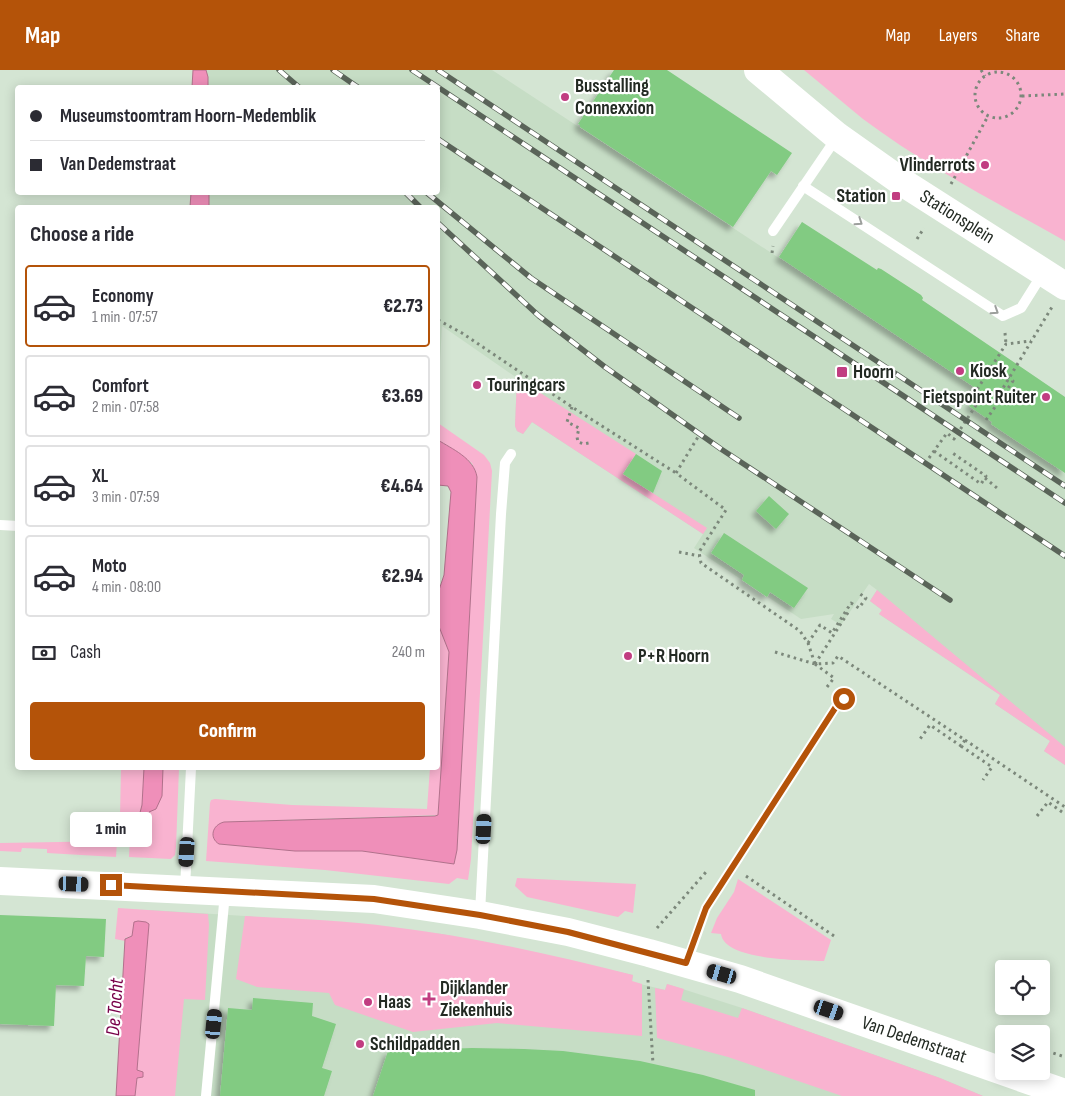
<!DOCTYPE html>
<html lang="en">
<head>
<meta charset="utf-8">
<style>
	body { margin:0; font-family:"Sofia Sans Condensed",sans-serif; background:#f7f7f7; color:#2b2b33; height:100vh; display:flex; flex-direction:column; font-size:19px; white-space:nowrap }
	* { box-sizing:border-box; margin:0 }
	p { font-size:16px; color:#7c7c81 }
	.icon { flex:none; width:28px; height:28px; fill:none; stroke:currentColor; stroke-width:2; stroke-linecap:round; stroke-linejoin:round }
	.map { position:relative; flex:1; overflow:hidden }
	.drawer { position:absolute; left:15px; top:135px; width:425px; height:565px; display:flex; flex-direction:column; background:#fff; border-radius:5px; box-shadow:0 2px 12px #0003 }
	.drawer>* { flex:none }
	.guide { position:absolute; left:15px; top:15px; width:425px; height:110px; border-radius:5px; box-shadow:0 2px 12px #0003; display:grid; align-content:center; height:110px; padding:0 15px; background:#fff }
	.controls { position:absolute; left:995px; top:890px; display:grid; gap:10px }
	.controls a { display:grid; place-items:center; width:55px; height:55px; border-radius:5px; background:#fff; box-shadow:0 2px 12px #0003; font-size:25px }
	.end { position:absolute; width:22px; height:22px; margin:-11px; border:6px solid #b45309; background:#fff; box-shadow:0 0 0 2px #fff }
	.from { border-radius:50% }
	.bubble { position:absolute; height:35px; border-radius:5px; background:#fff; box-shadow:0 2px 12px #0003; font-size:16px; font-weight:800; line-height:35px; text-align:center }
	.car { position:absolute; width:15px; height:30px; margin:-15px -8px; border-radius:6px; box-shadow:0 0 4px 1px #0007; background:linear-gradient(#222 24%,#8ab4d8 0 40%,#222 0 76%,#8ab4d8 0 86%,#222 0) }
	.guide b { display:flex; align-items:center; gap:18px; height:48px; font-size:19px }
	.guide b+b { border-top:1px solid #e1e1e2 }
	.guide i { width:12px; height:12px; background:#2b2b33 }
	ul { padding:0; list-style:none }
	li { display:flex; align-items:center; gap:15px; height:82px; margin:0 10px 8px; padding:0 5px; border:2px solid #e1e1e2; border-radius:5px }
	li div { flex:1 }
	li b { display:block; font-size:19px }
	li em { font-style:normal; font-weight:800 }
	li.selected { border-color:#b45309 }
	li>.icon { width:45px; height:45px; stroke-width:1.5 }
	h2 { padding:0 15px; font-size:22px; line-height:60px }
	.pay { display:flex; align-items:center; gap:12px; height:55px; padding:0 15px; font-size:19px }
	.pay p { margin-inline-start:auto }
	.button { display:flex; gap:10px; margin-top:auto; padding:10px 15px }
	.button a { flex:1; height:58px; border-radius:5px; background:#b45309; color:#fff; font-size:20px; font-weight:800; line-height:58px; text-align:center }
	header { display:flex; align-items:center; gap:30px; box-sizing:border-box; height:70px; padding:0 25px; background:#b45309; color:#fff }
	header strong { font-size:24px }
	nav { display:flex; gap:28px; margin-inline-start:auto; font-size:18px }
	.map>svg:first-child { display:block }
	.built { fill:#c6ddc5 }
	.green { fill:#f9b3d0 }
	.water { fill:#ef8fb9; stroke:#b2718c }
	.building { fill:#82cb82; filter:url(#shadow) }
	.lines { fill:none; stroke-linecap:round; stroke-linejoin:round }
	.path { stroke:#7c887b; stroke-width:3; stroke-dasharray:2.5 4; stroke-linecap:butt }
	.lane { stroke:#fff; stroke-width:10 }
	.secondary { stroke:#fff; stroke-width:28 }
	.rail-casing { stroke:#5a6459; stroke-width:5.5 }
	.rail { stroke:#fff; stroke-width:4; stroke-dasharray:11; stroke-linecap:butt }
	.oneway { stroke:#9c9f9c }
	.route { stroke:#b45309; stroke-width:6 }
	.poi-dot { fill:#c13d81; stroke:#fff; stroke-width:2 }
	.labels { text-anchor:middle; dominant-baseline:central; stroke-width:4.5; stroke-linejoin:round; paint-order:stroke }
	.poi-label { font-size:19px; font-weight:bold; fill:#232a23; stroke:#fff; text-anchor:start }
	.street-label { font-size:19px; fill:#232a23; stroke:#fff }
	.water-label { font-size:20px; font-style:italic; fill:#780049; stroke:#fff }
</style>
</head>
<body>
<header>
<strong>Map</strong>
<nav><a>Map</a><a>Layers</a><a>Share</a></nav>
</header>
<div class="map">
<svg width="1065" height="1026" viewBox="0 0 1065 1026">
	<defs>
		<filter id="shadow"><feDropShadow dx="-4.5" dy="4.5" stdDeviation="2.5" flood-color="#0004"/></filter>
	</defs>
	<rect width="100%" height="100%" fill="#d4e5d3"/>
	<g class="built">
		<polygon points="206,0 492,0 779,188 802,152 876,201 878,198 881,199 921,225 923,228 922,230 1065,327 1065,695 1044,681 1050,671 995,634 1000,625 879,544 882,540 870,531 877,520 869,514 841,555 831,549 834,544 801,549 694,478 703,464 532,352 523,364 517,361 515,356 517,308 442,256 440,291 438,289 438,138 209,137 209,123 438,122 438,18 208,17 208,7"/>
		<polygon points="149,840 245,846 442,864 633,905 632,912 665,920 667,914 742,938 940,1008 983,1026 136,1026"/>
	</g>
	<g class="green">
		<path d="M804,0H1065V171C997,133 926,96 863,49C843,33 824,16 804,0Z"/>
		<polygon points="517,308 636,384 623,404 707,458 703,464 532,352 523,364 517,361 515,356"/>
		<polygon points="438,353 484,385 490,393 492,401 471,789 468,810 457,808 449,814 325,800 206,791 210,733 211,730 215,729 292,735 427,739 430,698 438,698 438,554 449,582 438,745 224,752 219,774 295,781 362,781 454,794 457,780 477,407 472,393 438,370"/>
		<polygon points="877,520 1065,677 1065,695 1044,681 1050,671 995,634 1000,625 879,544 882,540 870,531"/>
		<polygon points="121,698 144,698 142,735 136,758 147,761 149,742 162,726 163,698 179,698 176,777 175,785 171,789 129,787 131,746 120,746"/>
		<polygon points="117,771 116,787 47,783 47,779 22,778 21,782 0,781 0,773"/>
		<polygon points="517,808 636,814 633,843 625,841 618,847 527,827 515,816"/>
		<path d="M738,809L831,870L824,891C802,890 725,891 721,864L711,863L717,848L734,822Z"/>
		<polygon points="118,838 208,844 209,855 205,930 184,929 175,1026 135,1026 137,1008 143,1007 137,1000 132,866 125,868 125,871 115,869"/>
		<path d="M245,846C294,849 344,850 393,857C474,867 554,885 633,905L632,911L642,914V966L497,953L413,962L335,935L329,923L257,917L236,909Z"/>
		<polygon points="667,914 684,919 681,930 738,948 742,938 940,1008 983,1026 842,1026 728,987 657,968 655,918 665,920"/>
	</g>
	<g class="water">
		<polygon points="193,0 206,0 208,7 208,17 192,17"/>
		<polygon points="191,123 209,123 209,137 190,137"/>
		<path d="M438,370C452,379 474,388 477,407L457,780L454,794L362,781H295L219,774C209,768 212,755 224,752L435,746L438,745L449,582L438,554V523L444,505L451,422L448,416L438,415Z"/>
		<polygon points="144,698 163,698 162,726 156,739 149,742 147,761 138,760 136,758 142,735"/>
		<polygon points="138,851 146,852 149,854 137,1000 143,1002 143,1007 137,1008 135,1026 116,1026 125,869 132,866 134,852"/>
	</g>
	<g class="building">
		<polygon points="614,0 667,0 792,83 777,105 771,101 733,157 580,57 580,55 578,54"/>
		<polygon points="802,152 877,200 878,198 881,199 921,225 923,228 922,230 1065,327 1065,403 991,354 992,352 969,336 980,321 779,187"/>
		<polygon points="636,384 662,401 653,423 623,404"/>
		<polygon points="769,426 789,444 776,459 756,441"/>
		<polygon points="724,463 808,518 794,538 770,522 767,527 742,510 744,505 711,483"/>
		<polygon points="0,845 106,849 104,887 86,886 84,916 56,915 54,956 0,954"/>
		<polygon points="253,928 313,933 312,946 336,954 322,998 332,1001 324,1026 220,1026 228,938 252,940"/>
		<polygon points="472,978 524,979 563,981 640,991 703,1005 755,1020 755,1026 373,1026 388,981"/>
	</g>
	<g class="lines">
		<g class="path">
			<polyline points="981,0 985,6"/>
			<circle cx="998" cy="25" r="23"/>
			<polyline points="1022,26 1065,24"/>
			<polyline points="951,114 988,46"/>
			<polyline points="917,169 924,158"/>
			<polyline points="772,183 773,176"/>
			<polyline points="438,250 462,263 572,337 676,403"/>
			<polyline points="1005,263 1006,274"/>
			<polyline points="989,325 998,332 997,333"/>
			<polyline points="983,334 993,319 1000,323 1052,237"/>
			<polyline points="572,337 567,352 579,358 577,367 578,372 584,374 589,373"/>
			<polyline points="986,350 1013,311 992,296"/>
			<polyline points="701,362 676,403 726,440 699,482 701,493 800,561 808,573 815,594"/>
			<polyline points="934,381 981,414 986,406 951,382"/>
			<polyline points="929,388 947,363 954,369 980,329 978,318 1006,274 1031,271"/>
			<polyline points="985,408 997,418"/>
			<polyline points="679,482 699,486"/>
			<polyline points="808,573 820,555 832,563 851,533 859,538 866,528 860,524"/>
			<polyline points="775,582 815,594 833,593 838,586 965,670 961,676 930,655 920,669"/>
			<polyline points="815,594 834,608 827,617"/>
			<polyline points="815,594 849,541"/>
			<polyline points="965,670 1065,737"/>
			<polyline points="961,676 992,697 983,710"/>
			<polyline points="1037,746 1048,732 1065,744"/>
			<polyline points="746,806 834,866"/>
			<polyline points="657,858 706,802"/>
			<polyline points="648,910 653,994"/>
			<polyline points="1035,964 1037,959"/>
			<polyline points="1041,979 1065,987"/>
		</g>
		<g class="lane">
			<polyline points="803,116 1003,246 1021,238 1043,203"/>
			<polyline points="773,161 837,67"/>
			<polyline points="0,455 18,456"/>
			<polyline points="185,818 191,698"/>
			<polyline points="480,843 501,444 505,393 511,384"/>
			<polyline points="687,892 706,838 839,632 850,627"/>
			<polyline points="206,1026 225,823"/>
		</g>
		<g class="secondary">
			<polyline points="758,0 837,66 902,112 1065,216"/>
			<polyline points="0,811 374,829 480,845 568,862 649,883 740,909 1065,1023"/>
		</g>
		<g class="rail-casing">
			<g id="rail">
				<polyline points="279,0 300,18"/>
				<polyline points="333,0 359,18"/>
				<polyline points="412,0 1065,433"/>
				<polyline points="438,0 1065,416"/>
				<polyline points="438,69 1065,486"/>
				<polyline points="405,122 421,138"/>
				<polyline points="426,122 531,208 739,348"/>
				<polyline points="438,153 539,246 605,297 721,379 950,530"/>
			</g>
		</g>
		<use href="#rail" class="rail"/>
	</g>
	<defs><path id="oneway-chevron" d="M-2-3.5L2.5 0L-2 3.5" fill="none" stroke-width="1.6" stroke-linecap="round" stroke-linejoin="round" transform="scale(1.25)"/></defs>
	<g class="oneway">
		<use href="#oneway-chevron" transform="translate(859 152) rotate(34)"/>
		<use href="#oneway-chevron" transform="translate(995 241) rotate(33)"/>
	</g>
	<g class="lines">
		<polyline class="route" points="111,815 374,829 480,845 568,862 686,893 706,838 839,632 844,629"/>
	</g>
	<g class="poi-dot">
		<circle cx="565" cy="27" r="5"/>
		<circle cx="985" cy="95" r="5"/>
		<rect x="891" y="121" width="10" height="10" rx="2.5"/>
		<circle cx="960" cy="301" r="5"/>
		<rect x="836" y="296" width="12" height="12" rx="2.5"/>
		<circle cx="477" cy="315" r="5"/>
		<circle cx="1046" cy="327" r="5"/>
		<circle cx="628" cy="586" r="5"/>
		<path d="M426.5 921.5h5v5h5v5h-5v5h-5v-5h-5v-5h5z"/>
		<circle cx="368" cy="932" r="5"/>
		<circle cx="360" cy="974" r="5"/>
	</g>
	<g class="labels">
		<g class="poi-label">
			<text x="575" y="16">Busstalling<tspan x="575" dy="22">Connexxion</tspan></text>
			<text x="975" y="95" text-anchor="end">Vlinderrots</text>
			<text x="886" y="126" text-anchor="end">Station</text>
			<text x="970" y="301">Kiosk</text>
			<text x="853" y="302">Hoorn</text>
			<text x="487" y="315">Touringcars</text>
			<text x="1036" y="327" text-anchor="end">Fietspoint Ruiter</text>
			<text x="638" y="586">P+R Hoorn</text>
			<text x="440" y="918">Dijklander<tspan x="440" dy="22">Ziekenhuis</tspan></text>
			<text x="378" y="932">Haas</text>
			<text x="370" y="974">Schildpadden</text>
		</g>
		<g class="street-label">
			<text transform="translate(957 147) rotate(32)">Stationsplein</text>
			<text transform="translate(914 970) rotate(19)">Van Dedemstraat</text>
		</g>
		<g class="water-label">
			<text transform="translate(115 937) rotate(-86)">De Tocht</text>
		</g>
	</g>
</svg>
<div class="controls">
<a><svg class="icon" aria-label="locate" viewBox="0 0 24 24"><circle cx="12" cy="12" r="6"/><path d="M12 2v4M12 18v4M2 12h4M18 12h4"/></svg></a>
<a><svg class="icon" aria-label="layers" viewBox="0 0 24 24"><path d="M12 4l9 5-9 5-9-5zM3 14l9 5 9-5"/></svg></a>
</div>
<i class="end from" style="left:844px;top:629px"></i>
<i class="end" style="left:111px;top:815px"></i>
<div class="bubble" style="left:70px;top:742px;width:82px">1 min</div>
<i class="car" style="left:484px;top:759px;rotate:3deg"></i>
<i class="car" style="left:187px;top:782px;rotate:184deg"></i>
<i class="car" style="left:74px;top:814px;rotate:92deg"></i>
<i class="car" style="left:722px;top:904px;rotate:286deg"></i>
<i class="car" style="left:829px;top:940px;rotate:109deg"></i>
<i class="car" style="left:214px;top:954px;rotate:6deg"></i>
<div class="guide">
<b><i class="from"></i>Museumstoomtram Hoorn-Medemblik</b>
<b><i></i>Van Dedemstraat</b>
</div>
<section class="drawer">
<h2>Choose a ride</h2>
<ul>
<li class="selected"><svg class="icon" aria-label="car" viewBox="0 0 24 24"><path d="M5 17H2v-5l4-1 3-4h7l3 4 3 1v5h-3M9 17h6M6 11h13"/><circle cx="7" cy="17" r="2"/><circle cx="17" cy="17" r="2"/></svg><div><b>Economy</b><p>1 min · 07:57</p></div><em>€2.73</em></li>
<li><svg class="icon" aria-label="car" viewBox="0 0 24 24"><path d="M5 17H2v-5l4-1 3-4h7l3 4 3 1v5h-3M9 17h6M6 11h13"/><circle cx="7" cy="17" r="2"/><circle cx="17" cy="17" r="2"/></svg><div><b>Comfort</b><p>2 min · 07:58</p></div><em>€3.69</em></li>
<li><svg class="icon" aria-label="car" viewBox="0 0 24 24"><path d="M5 17H2v-5l4-1 3-4h7l3 4 3 1v5h-3M9 17h6M6 11h13"/><circle cx="7" cy="17" r="2"/><circle cx="17" cy="17" r="2"/></svg><div><b>XL</b><p>3 min · 07:59</p></div><em>€4.64</em></li>
<li><svg class="icon" aria-label="car" viewBox="0 0 24 24"><path d="M5 17H2v-5l4-1 3-4h7l3 4 3 1v5h-3M9 17h6M6 11h13"/><circle cx="7" cy="17" r="2"/><circle cx="17" cy="17" r="2"/></svg><div><b>Moto</b><p>4 min · 08:00</p></div><em>€2.94</em></li>
</ul>
<div class="pay"><svg class="icon" aria-label="cash" viewBox="0 0 24 24"><path d="M3 7h18v10H3z"/><circle cx="12" cy="12" r="2"/></svg>Cash<p>240 m</p></div>
<div class="button"><a>Confirm</a></div>
</section>
</div>
</body>
</html>
